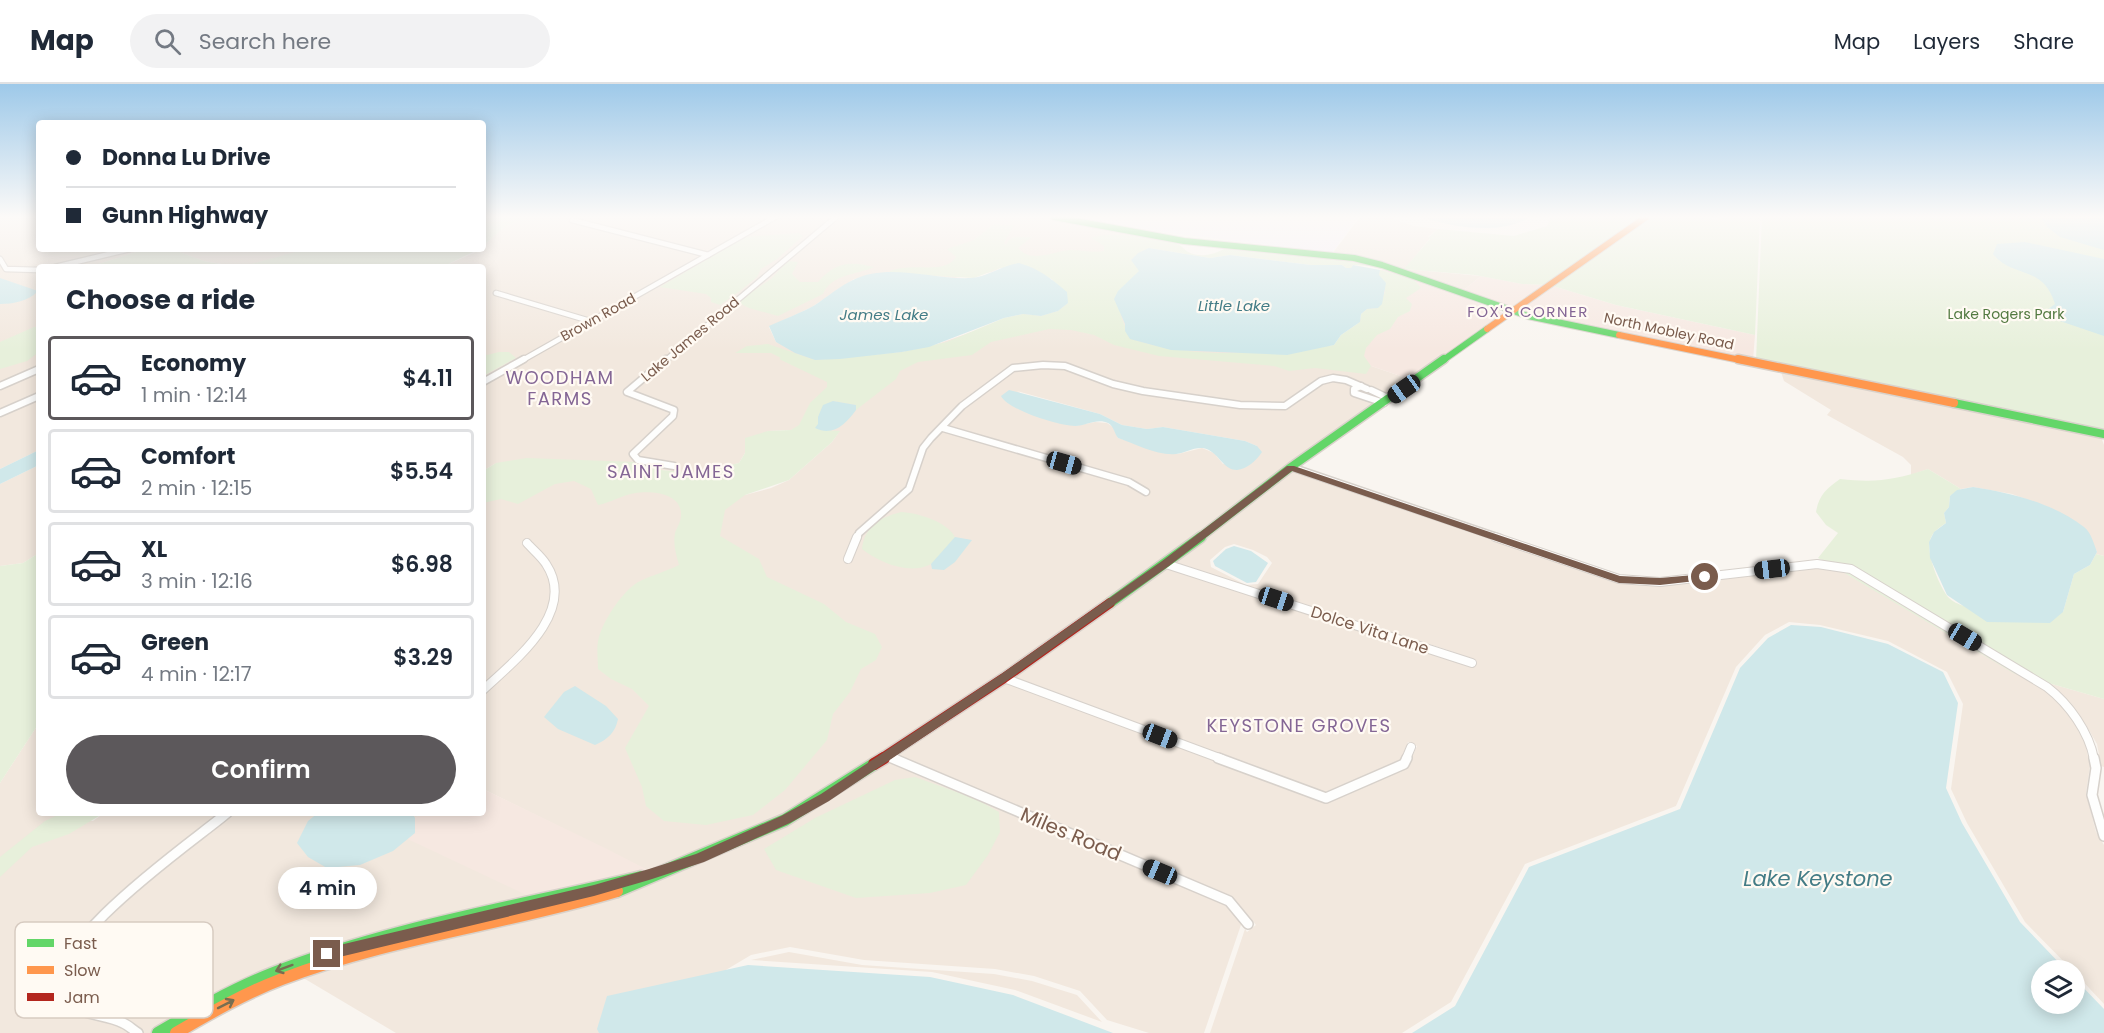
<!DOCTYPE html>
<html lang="en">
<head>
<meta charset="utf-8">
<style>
	body { margin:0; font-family:Poppins,sans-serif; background:#f2f2f3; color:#1f2937; height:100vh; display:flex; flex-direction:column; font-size:22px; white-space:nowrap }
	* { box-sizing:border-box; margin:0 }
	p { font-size:20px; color:#747a83 }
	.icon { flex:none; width:33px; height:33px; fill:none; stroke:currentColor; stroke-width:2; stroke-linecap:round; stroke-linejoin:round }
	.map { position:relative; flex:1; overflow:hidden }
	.panel { position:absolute; left:36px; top:180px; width:450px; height:552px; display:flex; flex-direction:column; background:#fff; border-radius:6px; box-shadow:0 3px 15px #0003 }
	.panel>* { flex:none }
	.guide { position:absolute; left:36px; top:36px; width:450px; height:132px; border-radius:6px; box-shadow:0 3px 15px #0003; display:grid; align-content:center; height:132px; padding:0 30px; background:#fff }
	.buttons { position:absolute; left:2031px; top:876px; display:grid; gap:12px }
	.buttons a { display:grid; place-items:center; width:54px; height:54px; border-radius:50%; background:#fff; box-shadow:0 3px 15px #0003; font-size:30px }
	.end { position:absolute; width:27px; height:27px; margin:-14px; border:8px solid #7a5c4d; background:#fff; box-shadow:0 0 0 3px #fff }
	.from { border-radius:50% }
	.bubble { position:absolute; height:42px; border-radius:21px; background:#fff; box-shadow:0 3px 15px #0003; font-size:20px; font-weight:600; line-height:42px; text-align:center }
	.car { position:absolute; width:18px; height:36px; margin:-18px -9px; border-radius:8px; box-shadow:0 0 4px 2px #0007; background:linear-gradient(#222 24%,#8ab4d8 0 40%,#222 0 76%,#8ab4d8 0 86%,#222 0) }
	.guide b { display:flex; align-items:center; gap:21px; height:57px; font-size:22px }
	.guide b+b { border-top:2px solid #e0e1e3 }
	.guide i { width:15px; height:15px; background:#1f2937 }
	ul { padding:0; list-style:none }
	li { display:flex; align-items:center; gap:18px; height:84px; margin:0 12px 9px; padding:0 18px; border:3px solid #e0e1e3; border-radius:6px }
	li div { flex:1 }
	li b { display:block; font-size:22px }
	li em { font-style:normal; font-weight:600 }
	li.selected { border-color:#5c585b }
	li>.icon { width:54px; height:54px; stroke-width:1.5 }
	h2 { padding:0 30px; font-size:27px; line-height:72px }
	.cta { display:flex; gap:12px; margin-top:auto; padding:12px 30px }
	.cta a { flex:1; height:69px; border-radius:36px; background:#5c585b; color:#fff; font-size:24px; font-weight:600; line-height:69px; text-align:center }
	header { display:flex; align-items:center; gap:36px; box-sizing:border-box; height:84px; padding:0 30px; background:#fff; border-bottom:2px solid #e0e1e3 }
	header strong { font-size:28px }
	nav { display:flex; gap:33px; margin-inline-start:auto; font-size:21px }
	.search { width:420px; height:54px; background:#f2f2f3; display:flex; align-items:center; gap:15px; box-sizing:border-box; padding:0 21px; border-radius:33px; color:#747a83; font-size:22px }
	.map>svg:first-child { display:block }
	.residential { fill:#f2e8de; fill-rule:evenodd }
	.commercial { fill:#f6e8e1 }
	.education { fill:#f6eef6 }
	.green { fill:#e7f0db }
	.water { fill:#d0e8ea }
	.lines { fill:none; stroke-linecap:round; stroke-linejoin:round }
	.street-far3-casing { stroke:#d7d1cb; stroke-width:7 }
	.street-far2-casing { stroke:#d7d1cb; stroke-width:9 }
	.street-far1-casing { stroke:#d7d1cb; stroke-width:10 }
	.street-casing { stroke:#d7d1cb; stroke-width:12 }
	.fast-far3-casing { stroke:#d9d2cb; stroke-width:8 }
	.fast-far2-casing { stroke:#d9d2cb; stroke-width:11 }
	.fast-far1-casing { stroke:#d9d2cb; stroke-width:13 }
	.fast-casing { stroke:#d9d2cb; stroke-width:15 }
	.slow-far2-casing { stroke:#d9d2cb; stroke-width:8 }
	.slow-far1-casing { stroke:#d9d2cb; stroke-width:11 }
	.slow-casing { stroke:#d9d2cb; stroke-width:15 }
	.jam-far1-casing { stroke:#d9d2cb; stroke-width:13 }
	.jam-casing { stroke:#d9d2cb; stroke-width:15 }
	.street-far3 { stroke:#fefefd; stroke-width:4.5 }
	.street-far2 { stroke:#fefefd; stroke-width:6 }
	.street-far1 { stroke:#fefefd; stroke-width:8 }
	.street { stroke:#fefefd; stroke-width:9 }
	.fast-far3 { stroke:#63d668; stroke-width:6 }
	.fast-far2 { stroke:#63d668; stroke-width:8 }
	.fast-far1 { stroke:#63d668; stroke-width:10 }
	.fast { stroke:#63d668; stroke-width:12 }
	.slow-far2 { stroke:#ff974d; stroke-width:6 }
	.slow-far1 { stroke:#ff974d; stroke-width:8 }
	.slow { stroke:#ff974d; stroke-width:12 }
	.jam-far1 { stroke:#b3261e; stroke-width:10 }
	.jam { stroke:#b3261e; stroke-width:12 }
	.oneway { stroke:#776e51 }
	.route { fill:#7a5c4d }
	.labels { text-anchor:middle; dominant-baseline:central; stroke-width:4.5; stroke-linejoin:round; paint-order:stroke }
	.far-park-label { font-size:14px; fill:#537a41; stroke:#fffaf3 }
	.far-street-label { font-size:14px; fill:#7a5c4d; stroke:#fffaf3 }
	.far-water-label { font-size:15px; font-style:italic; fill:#437c86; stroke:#fffaf3 }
	.far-neighbourhood-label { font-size:15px; letter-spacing:1.5px; fill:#846695; stroke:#fffaf3 }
	.street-label { font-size:16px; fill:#7a5c4d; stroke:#fffaf3 }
	.neighbourhood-label { font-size:18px; letter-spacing:1.5px; fill:#846695; stroke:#fffaf3 }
	.near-street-label { font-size:20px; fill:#7a5c4d; stroke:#fffaf3 }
	.near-water-label { font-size:21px; font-style:italic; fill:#437c86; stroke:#fffaf3 }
	.key { fill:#fffaf3; stroke:#d7cbc1; stroke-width:1.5 }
	.key-label { font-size:16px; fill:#7a5c4d }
</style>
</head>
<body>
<header>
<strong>Map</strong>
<div class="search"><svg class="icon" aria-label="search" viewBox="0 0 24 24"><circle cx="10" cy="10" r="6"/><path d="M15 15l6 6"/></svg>Search here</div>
<nav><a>Map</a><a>Layers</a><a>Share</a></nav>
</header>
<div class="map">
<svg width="2104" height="949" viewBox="0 0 2104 949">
	<rect width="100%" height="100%" fill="#f9f5f0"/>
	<g class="residential">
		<polygon points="0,133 39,133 39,165 146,165 89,183 39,183 39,366 0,385"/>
		<path d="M526,133H1052L1154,153L1149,164L1345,273L1412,296L887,675L1226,821L1242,838L1204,949H1149L1107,936L1080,907L1034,892L995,885L864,876L790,863L751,871L620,949H396L300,892L263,906L186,949H0V699L39,639V729H62L57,731L93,737L104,729H421L398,749L645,785L483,705V412L496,379L483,387V183H442L483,165V161L503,144ZM1000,184L1041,190L1052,195L1068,219L1058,227L1041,232L1023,230L929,263L902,268L840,275L776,258L769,243L812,223L854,195L907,189L954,194L992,188ZM1017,307L1100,330L1122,341L1147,345L1163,343L1245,357L1257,362L1223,380L1214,369L1202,364L1178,370L1167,369L1118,354L1113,343L1107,339L1095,338L1075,342ZM791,346L839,348L832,358L789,396L771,404L745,411L660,386L696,389L717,385L739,379L745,369L768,347Z"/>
		<polygon points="1360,133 1387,133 1414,142 1438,145 1428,153 1430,154 1405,185 1481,192 1461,208 1383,180 1332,170"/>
		<polygon points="171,165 335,165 318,168 299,168 240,183 204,177"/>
		<polygon points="1780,285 2101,353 2104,361 2104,472 2096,470 2097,467 2051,424 2012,410 1973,403 1961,405 1928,385 1911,391 1911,381 1903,373 1827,331 1831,326 1784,297"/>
		<polygon points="39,381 39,469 23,479 0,482 0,400"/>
		<path d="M1292,386L1618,499L1662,501L1819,483L1836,484L2044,604L2056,615L2076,641L2085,657L2090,682L2086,709L2096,748L2104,761V920L2075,889L2074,886H2072L2025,838L1967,739L1951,705L1963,620L1947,588L1888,557L1820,541L1789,538L1765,551L1736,583L1676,722L1525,780L1451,918L1402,949H1210L1245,845L1247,848L1256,841L1234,815L897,671L1004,598L1324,718L1407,684L1417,662L1408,658L1400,677L1325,709L1012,593L1167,483L1475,583L1477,577L1445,565L1172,479ZM1234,460L1253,466L1267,473L1272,479L1258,500L1246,501L1211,483L1210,476L1225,463Z"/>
		<polygon points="2045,598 2104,615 2104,683 2101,682 2097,660 2086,641 2065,614"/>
		<polygon points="789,868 862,881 994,890 1032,897 1077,911 1102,938 1015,906 932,888 751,876"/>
	</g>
	<g class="commercial">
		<polygon points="1392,185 1503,229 1412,296 1345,273 1380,186"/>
		<polygon points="1481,192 1522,200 1546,201 1512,226 1461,208"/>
		<polygon points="1553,202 1616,221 1755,251 1753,276 1517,227"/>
		<polygon points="483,705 605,764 646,785 533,814 397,750 421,729 483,729"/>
	</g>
	<polygon class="education" points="1075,133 1358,133 1332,169 1163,148"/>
	<g class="green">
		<polygon points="483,133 526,133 503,144 483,162"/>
		<polygon points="1551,133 1643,133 1546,201 1522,200 1475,191 1404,185 1430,155 1428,154 1438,145 1514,152 1547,142"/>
		<polygon points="1650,133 1699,133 1719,136 1722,133 1760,133 1755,251 1616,221 1553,202"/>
		<polygon points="1762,133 2104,133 2104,348 1756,277"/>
		<path d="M994,140L1014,141L1004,159L1006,161C1010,150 1022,153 1032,153L1018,164C1032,180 1053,167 1070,166C1081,166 1092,169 1104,167V162L1092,154C1106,146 1161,154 1177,160C1182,161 1184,166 1188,168C1200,174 1213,171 1224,165L1343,176L1372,182L1353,181L1351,184H1346L1342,181H1311L1230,171L1210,174L1149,164L1138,169L1131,176L1140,187C1132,194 1119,216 1120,226C1121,236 1127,246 1131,255C1197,277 1265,268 1334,261L1341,251L1360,238L1361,230L1367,225L1378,224L1385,208L1379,191L1380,186L1413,195L1421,204L1406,214L1412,220L1410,227L1398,233L1390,245L1377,251L1366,264L1364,272L1371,282L1366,290L1315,284L1289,287L1274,282L1159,272L1114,261L1094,251L1071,246L1049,245L991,258L972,271L918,278L900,287L896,295L856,326V321L833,317L818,333L819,346L840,347L832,358L789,396L745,411L725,426L720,452L759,475L767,493L824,520L846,538L875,550L882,563L876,576L861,585L850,608L833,630L827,656L785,706L753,731L706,741L664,737L646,722L642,703L625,664L649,622L632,605L611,595L598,585C598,574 596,563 599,553C604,535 624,505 640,497C652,491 665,488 679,481C676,470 673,461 675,449C677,443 681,438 681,431C682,406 642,405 624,412C615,415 608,419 598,421L591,405L574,397L555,400L518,420L501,415L483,419V387L496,379L527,374L635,378L661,386L696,389L739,379L745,369V354L768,347L791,346L799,341L810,319L827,303V298L779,275L781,274L771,269H735L747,262L768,260L815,276L902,268L947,258L1004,234L1023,230L1041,232L1058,227L1068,219L1052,195L1041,190L1000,184L974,194L890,189V187C913,177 944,192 956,173L947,165L974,156Z"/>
		<polygon points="799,149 803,152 777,175 761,185 757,193 740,207 720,221 711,218 711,214 706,210 660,203 745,153"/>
		<polygon points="146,165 171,165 204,177 235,183 89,183"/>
		<polygon points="335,165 479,165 442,183 240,183 299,167 318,168"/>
		<path d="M788,177L798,178L792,190L800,198H818C836,178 849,177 874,183C857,191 831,190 823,210L778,232L749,224L737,218L771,195Z"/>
		<polygon points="34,243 39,243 39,268 27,277 0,285 0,258"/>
		<polygon points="499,268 509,268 516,274 483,292 483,269 487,271"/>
		<path d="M1928,385L1961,405L1950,412L1949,423L1944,429L1946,439C1939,444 1933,447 1930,456C1926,469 1939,502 1948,513C1953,518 1958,520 1964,522L2063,528L2074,490L2090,481L2096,470L2104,472V615L2045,598L1865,489C1851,482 1832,482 1818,474L1838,449L1826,441L1816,428C1819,411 1826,405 1840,395C1876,399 1894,396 1928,385Z"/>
		<path d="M901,428C918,429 946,437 955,453C947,462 940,476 929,481C908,491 879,478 862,465C865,442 879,434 901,428Z"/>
		<polygon points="39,469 39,639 0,699 0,482 23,479"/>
		<polygon points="1836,484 1850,487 2025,592 2015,590"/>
		<polygon points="915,693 976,715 999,728 1000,748 988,771 966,801 930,809 856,814 776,786 764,765 815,734 895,696"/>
		<polygon points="62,729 104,729 69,750 32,763 0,793 0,773 45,737"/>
	</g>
	<g class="water">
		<path d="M1421,133H1527V135C1495,151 1453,143 1421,133Z"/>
		<polygon points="2041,133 2104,133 2104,166 2060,153 2047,143"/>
		<path d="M2025,158L2104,175V252L2054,235L2047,226L2055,220C2043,180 2013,195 1993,170L1997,160Z"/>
		<polygon points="1149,164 1210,174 1230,171 1311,181 1342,181 1346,184 1351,184 1353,181 1380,186 1379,191 1386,199 1382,220 1378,224 1367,225 1361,230 1360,238 1341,251 1334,261 1287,271 1171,266 1130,255 1125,247 1125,240 1114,215 1118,207 1139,187 1131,176 1138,169"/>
		<path d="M1019,179C1038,184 1052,195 1067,208L1068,219L1058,227L1041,232L1023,230L1004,234L929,263L902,268L840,275L815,276L795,269L776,258L769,242C784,235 801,229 815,221C827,213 840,202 853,196C888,178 934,196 971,194C987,193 1002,181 1019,179Z"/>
		<path d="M0,194L38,207C29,217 13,220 0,220Z"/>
		<path d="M1009,306L1100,330L1122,341L1147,345L1163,343L1245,357L1257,362L1262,368C1257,376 1247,385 1237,386C1222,386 1219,367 1203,364C1193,363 1185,369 1176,370C1158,372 1135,360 1118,354C1114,349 1114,342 1108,339C1097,334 1086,342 1075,342C1059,342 1008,326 1001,312Z"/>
		<path d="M833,317L856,321V326C846,340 833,353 815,344L818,340V333L823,321Z"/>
		<polygon points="39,366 39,381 0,400 0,385"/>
		<path d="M1973,403C2011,409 2053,419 2084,443C2091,448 2094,460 2097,468L2090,481L2074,490L2063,528L2050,539L1987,538L1947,511L1930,474L1929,458L1934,448L1946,439L1944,429L1949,423L1950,412L1957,406Z"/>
		<polygon points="955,453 972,456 955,478 944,486 932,485 931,480"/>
		<polygon points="1234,462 1251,467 1268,479 1256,498 1247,499 1215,482 1213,477 1226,465"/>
		<polygon points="1791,541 1821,543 1888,560 1943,588 1958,619 1946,704 1962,739 2020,838 2066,886 2042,886 2042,920 2074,920 2075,895 2104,925 2104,949 1412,949 1455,922 1529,783 1680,725 1740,584 1768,554"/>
		<path d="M575,602L606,622L618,635C615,649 608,655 595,661L558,645L544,633L564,608Z"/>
		<polygon points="318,729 412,729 415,734 415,749 393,767 360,781 327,784 308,773 297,759 308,737"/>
		<polygon points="748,881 930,893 1013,911 1113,949 599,949 597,945 607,912"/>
	</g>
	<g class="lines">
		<g class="street-far3-casing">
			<g id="street-far3">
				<polyline points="572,136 708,171"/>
				<polyline points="0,175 6,185 39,186"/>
				<polyline points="55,183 130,165"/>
				<polyline points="496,209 590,237"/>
				<polyline points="521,277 775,133"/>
				<polyline points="665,277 836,133"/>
			</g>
		</g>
		<g class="street-far2-casing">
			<g id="street-far2">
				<polyline points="666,275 627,308 674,326 673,332 633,370 638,376 674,382"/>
				<polyline points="483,298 524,275"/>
				<polyline points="0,302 39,285"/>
				<polyline points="1361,302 1354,305 1354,309 1384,319"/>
				<polyline points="1371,306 1390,315"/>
				<polyline points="0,329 39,312"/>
				<polyline points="943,344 1129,398 1146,408"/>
				<polyline points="1291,383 1500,454"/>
				<polyline points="857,454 859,449 909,405 923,364 931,354 962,322 1013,284 1043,281 1065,282 1113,300 1143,307 1240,321 1285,322 1321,297 1333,294 1346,296 1367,305"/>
			</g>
		</g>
		<g class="street-far1-casing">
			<g id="street-far1">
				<path d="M1495,453L1619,495L1660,498L1817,480L1851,485L2047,603C2069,620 2089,648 2094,675"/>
				<polyline points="848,475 857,453"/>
				<polyline points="1166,480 1472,579"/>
				<polyline points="1004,594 1222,675"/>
				<path d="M483,606C514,577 578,528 546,480C541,472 533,466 527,459"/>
				<polyline points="886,671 896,675"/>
				<polyline points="1406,675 1411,663"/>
			</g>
		</g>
		<g class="street-casing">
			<g id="street">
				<polyline points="892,674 1229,817 1248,840"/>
				<polyline points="1218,674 1326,714 1404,680 1407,674"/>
				<polyline points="2094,674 2096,684 2092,711 2104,752"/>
				<path d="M138,949C133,946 128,941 123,939C102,928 75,934 63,910C40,862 194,757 227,729"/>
			</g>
		</g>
		<g class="fast-far3-casing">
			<g id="fast-far3">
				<polyline points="1054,133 1184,157 1354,174 1382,181 1528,232 1619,251"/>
				<polyline points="1442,277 1487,245"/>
			</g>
		</g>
		<g class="fast-far2-casing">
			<g id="fast-far2">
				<polyline points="1954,319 2104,350"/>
				<polyline points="1199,454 1291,383 1444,275"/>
			</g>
		</g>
		<g class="fast-far1-casing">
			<polyline id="fast-far1" points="1110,519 1201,453"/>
		</g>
		<g class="fast-casing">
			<g id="fast">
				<polyline points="617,807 785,736 874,680"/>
				<path d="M158,949C195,927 231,906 271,890C390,843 517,823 641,793"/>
			</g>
		</g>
		<g class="slow-far2-casing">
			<g id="slow-far2">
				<polyline points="1487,245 1646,133"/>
				<polyline points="1619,251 1745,277"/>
			</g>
		</g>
		<g class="slow-far1-casing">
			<polyline id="slow-far1" points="1738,275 1954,319"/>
		</g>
		<g class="slow-casing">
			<path id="slow" d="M176,949C210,929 245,909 282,895C389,854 507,840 617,807"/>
		</g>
		<g class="jam-far1-casing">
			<polyline id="jam-far1" points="881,675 1004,594 1110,519"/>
		</g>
		<g class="jam-casing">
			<polyline id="jam" points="874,680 884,674"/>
		</g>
		<use href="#street-far3" class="street-far3"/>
		<use href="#street-far2" class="street-far2"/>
		<use href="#street-far1" class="street-far1"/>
		<use href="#street" class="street"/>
		<use href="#fast-far3" class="fast-far3"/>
		<use href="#fast-far2" class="fast-far2"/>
		<use href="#fast-far1" class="fast-far1"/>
		<use href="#fast" class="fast"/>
		<use href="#slow-far2" class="slow-far2"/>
		<use href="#slow-far1" class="slow-far1"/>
		<use href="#slow" class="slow"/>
		<use href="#jam-far1" class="jam-far1"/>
		<use href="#jam" class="jam"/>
	</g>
	<defs><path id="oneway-shaft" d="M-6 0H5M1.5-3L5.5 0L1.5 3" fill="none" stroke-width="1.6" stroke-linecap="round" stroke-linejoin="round" transform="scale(1.5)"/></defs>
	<g class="oneway">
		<use href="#oneway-shaft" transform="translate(284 884) rotate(160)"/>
		<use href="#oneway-shaft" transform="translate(226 920) rotate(-27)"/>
	</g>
	<linearGradient id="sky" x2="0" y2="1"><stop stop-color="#9ec9e9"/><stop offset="0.5" stop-color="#fcfaf8"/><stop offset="1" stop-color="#fcfaf8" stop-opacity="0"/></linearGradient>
	<rect width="2104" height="266" fill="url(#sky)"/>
	<polygon class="route" points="1287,382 1294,382 1620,492 1660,494 1705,490 1710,493 1705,496 1660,501 1619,499 1292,387 1169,482 1008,596 829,717 790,739 704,778 649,796 594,812 327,876 322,875 320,870 322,866 327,864 594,801 649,785 696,770 781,732 821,710 1000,591 1162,477"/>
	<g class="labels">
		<g class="far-park-label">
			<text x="2006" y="230">Lake Rogers Park</text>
		</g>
		<g class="far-street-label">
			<text transform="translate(598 233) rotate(-29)">Brown Road</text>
			<text transform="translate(1669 247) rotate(12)">North Mobley Road</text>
			<text transform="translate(690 255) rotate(-40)">Lake James Road</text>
		</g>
		<g class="far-water-label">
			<text x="1234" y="221">Little Lake</text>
			<text x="884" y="230">James Lake</text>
		</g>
		<g class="far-neighbourhood-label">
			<text x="1528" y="227">FOX'S CORNER</text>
		</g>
		<g class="street-label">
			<text transform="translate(1370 546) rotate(18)">Dolce Vita Lane</text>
		</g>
		<g class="neighbourhood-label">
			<text x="560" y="293">WOODHAM<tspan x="560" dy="21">FARMS</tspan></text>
			<text x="671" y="387">SAINT JAMES</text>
			<text x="1299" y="641">KEYSTONE GROVES</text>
		</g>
		<g class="near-street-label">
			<text transform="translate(1071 750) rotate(23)">Miles Road</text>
		</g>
		<g class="near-water-label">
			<text x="1818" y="794">Lake Keystone</text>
		</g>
	</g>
	<rect x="15" y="838" width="198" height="96" rx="9" class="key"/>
	<rect x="27" y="855" width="27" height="8" fill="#63d668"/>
	<rect x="27" y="882" width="27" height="8" fill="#ff974d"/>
	<rect x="27" y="909" width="27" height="8" fill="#b3261e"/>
	<g class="key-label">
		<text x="64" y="865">Fast</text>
		<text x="64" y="892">Slow</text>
		<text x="64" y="919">Jam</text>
	</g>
</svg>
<div class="buttons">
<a><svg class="icon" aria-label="layers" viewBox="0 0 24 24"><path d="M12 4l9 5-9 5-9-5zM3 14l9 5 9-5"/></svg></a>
</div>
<i class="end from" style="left:1705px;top:493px"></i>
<i class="end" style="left:327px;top:870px"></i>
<div class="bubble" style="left:278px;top:783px;width:99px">4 min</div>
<i class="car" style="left:1404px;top:305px;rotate:235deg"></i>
<i class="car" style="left:1064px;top:379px;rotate:106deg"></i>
<i class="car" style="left:1772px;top:485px;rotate:263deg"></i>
<i class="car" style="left:1276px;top:515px;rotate:108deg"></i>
<i class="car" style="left:1965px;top:553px;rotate:121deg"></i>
<i class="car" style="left:1160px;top:652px;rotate:111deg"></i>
<i class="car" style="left:1160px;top:788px;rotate:293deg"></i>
<div class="guide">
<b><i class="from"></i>Donna Lu Drive</b>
<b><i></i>Gunn Highway</b>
</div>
<section class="panel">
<h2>Choose a ride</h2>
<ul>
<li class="selected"><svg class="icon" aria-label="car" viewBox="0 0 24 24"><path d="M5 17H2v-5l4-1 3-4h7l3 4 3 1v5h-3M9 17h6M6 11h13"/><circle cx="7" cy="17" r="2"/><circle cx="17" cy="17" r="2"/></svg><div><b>Economy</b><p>1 min · 12:14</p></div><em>$4.11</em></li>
<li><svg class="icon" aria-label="car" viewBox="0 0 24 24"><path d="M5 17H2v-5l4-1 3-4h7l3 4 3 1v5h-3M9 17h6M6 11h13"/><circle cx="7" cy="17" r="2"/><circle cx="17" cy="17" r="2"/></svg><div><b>Comfort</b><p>2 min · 12:15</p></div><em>$5.54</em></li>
<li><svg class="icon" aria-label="car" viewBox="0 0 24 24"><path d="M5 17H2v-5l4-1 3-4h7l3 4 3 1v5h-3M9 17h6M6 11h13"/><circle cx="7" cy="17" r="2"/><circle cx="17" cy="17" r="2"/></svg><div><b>XL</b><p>3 min · 12:16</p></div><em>$6.98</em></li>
<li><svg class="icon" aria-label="car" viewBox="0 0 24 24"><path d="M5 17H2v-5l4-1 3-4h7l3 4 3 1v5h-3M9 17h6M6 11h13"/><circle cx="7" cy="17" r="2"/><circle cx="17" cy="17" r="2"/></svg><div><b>Green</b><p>4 min · 12:17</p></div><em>$3.29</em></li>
</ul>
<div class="cta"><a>Confirm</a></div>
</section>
</div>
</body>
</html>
